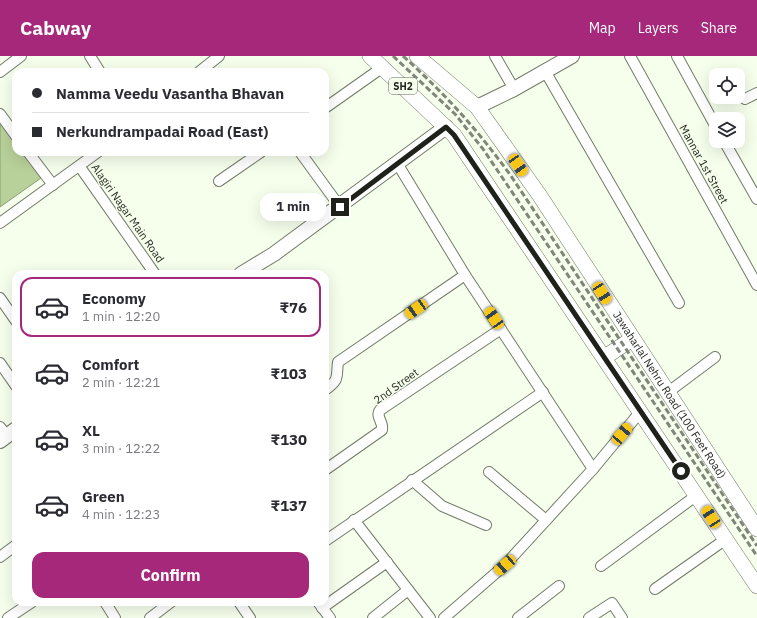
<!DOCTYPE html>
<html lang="en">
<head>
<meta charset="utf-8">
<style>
	body { margin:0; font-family:"IBM Plex Sans",sans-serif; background:#f2f2f3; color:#2b2b33; height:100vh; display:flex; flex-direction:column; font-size:15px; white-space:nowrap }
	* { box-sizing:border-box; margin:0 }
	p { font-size:13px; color:#7c7c81 }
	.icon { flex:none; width:22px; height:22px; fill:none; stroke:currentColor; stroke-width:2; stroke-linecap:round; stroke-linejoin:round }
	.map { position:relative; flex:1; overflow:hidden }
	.details { position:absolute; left:12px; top:214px; width:317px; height:336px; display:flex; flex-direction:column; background:#fff; border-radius:12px; box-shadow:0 4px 16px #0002 }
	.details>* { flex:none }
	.hud { position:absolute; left:12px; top:12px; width:317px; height:88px; border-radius:12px; box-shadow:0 4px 16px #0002; display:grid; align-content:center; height:88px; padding:0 20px; background:#fff }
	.tools { position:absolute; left:709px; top:12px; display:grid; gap:8px }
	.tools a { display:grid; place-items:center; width:36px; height:36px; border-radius:8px; background:#fff; box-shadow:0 4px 16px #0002; font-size:20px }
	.end { position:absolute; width:18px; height:18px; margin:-9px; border:5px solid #1e221a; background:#fff; box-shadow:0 0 0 2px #fff }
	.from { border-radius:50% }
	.bubble { position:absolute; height:28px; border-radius:12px; background:#fff; box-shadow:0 4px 16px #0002; font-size:13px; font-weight:800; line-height:28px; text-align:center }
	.car { position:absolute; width:12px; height:24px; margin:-12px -6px; border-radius:5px; box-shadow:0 0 3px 1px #0007; background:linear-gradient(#f5c518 24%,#345 0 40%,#f5c518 0 76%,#345 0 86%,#f5c518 0) }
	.hud b { display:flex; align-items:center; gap:14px; height:38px; font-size:15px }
	.hud b+b { border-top:1px solid #e1e1e2 }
	.hud i { width:10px; height:10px; background:#2b2b33 }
	ul { padding:7px 0 0; list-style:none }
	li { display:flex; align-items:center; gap:12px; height:60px; margin:0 8px 6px; padding:0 12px; border:2px solid transparent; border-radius:12px }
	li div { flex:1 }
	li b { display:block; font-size:15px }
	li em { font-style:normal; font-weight:800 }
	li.selected { border-color:#a5287b }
	li>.icon { width:36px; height:36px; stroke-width:1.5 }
	.button { display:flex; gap:8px; margin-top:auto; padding:8px 20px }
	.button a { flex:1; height:46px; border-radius:12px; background:#a5287b; color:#fff; font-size:16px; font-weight:800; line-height:46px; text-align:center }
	header { display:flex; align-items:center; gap:24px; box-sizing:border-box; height:56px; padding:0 20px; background:#a5287b; color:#fff }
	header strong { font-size:19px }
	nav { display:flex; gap:22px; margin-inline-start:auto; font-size:14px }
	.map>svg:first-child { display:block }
	.water { fill:#b8d099; stroke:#8a9c73 }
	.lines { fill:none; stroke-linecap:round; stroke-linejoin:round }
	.street-casing { stroke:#737c68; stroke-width:12 }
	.secondary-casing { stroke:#737c68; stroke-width:16 }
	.primary-casing { stroke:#737c68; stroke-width:16 }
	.street { stroke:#fff; stroke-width:10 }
	.secondary { stroke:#fff; stroke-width:14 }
	.primary { stroke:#fff; stroke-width:15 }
	.rail { stroke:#808679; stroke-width:3; stroke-dasharray:6 3; stroke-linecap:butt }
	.route { stroke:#1e221a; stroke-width:5 }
	.labels { text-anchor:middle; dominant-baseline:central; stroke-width:3; stroke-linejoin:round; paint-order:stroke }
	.shield { fill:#f6feec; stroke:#5f6459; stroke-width:1 }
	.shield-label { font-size:10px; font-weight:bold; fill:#1e221a }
	.street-label { font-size:11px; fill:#1e221a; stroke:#f6feec }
</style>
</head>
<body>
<header>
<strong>Cabway</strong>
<nav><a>Map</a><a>Layers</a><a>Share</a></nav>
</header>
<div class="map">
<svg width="757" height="562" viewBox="0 0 757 562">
	<rect width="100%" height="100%" fill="#f6feec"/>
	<polygon class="water" points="0,64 16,87 16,96 23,96 41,122 0,151"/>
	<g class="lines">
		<g class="street-casing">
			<g id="street">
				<polyline points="90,0 100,16"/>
				<polyline points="495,0 514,33"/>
				<polyline points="630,0 757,229"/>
				<polyline points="677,0 716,71"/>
				<polyline points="545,15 679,247"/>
				<polyline points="0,16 21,0"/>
				<polyline points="199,16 219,0"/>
				<polyline points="745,43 757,37"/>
				<polyline points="325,52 383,11"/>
				<polyline points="0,58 16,80"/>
				<polyline points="724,85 757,143"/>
				<polyline points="28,96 53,129"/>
				<polyline points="300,96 340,151"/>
				<polyline points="397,107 465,219 593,413"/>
				<polyline points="80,111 155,218"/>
				<polyline points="219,125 261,96"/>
				<polyline points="0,167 98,96"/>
				<polyline points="0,242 16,265"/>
				<polyline points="0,307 16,330"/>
				<path d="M325,334C340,323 336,322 338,306L341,304L465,219"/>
				<polyline points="667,337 715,301"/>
				<polyline points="0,371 7,380"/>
				<path d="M325,414L382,374C384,366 375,361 380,354L501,273"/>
				<polyline points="489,416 546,464"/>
				<polyline points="412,424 442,450 486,469"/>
				<polyline points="354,464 430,562"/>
				<polyline points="325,485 543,336"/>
				<polyline points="0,501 16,489"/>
				<polyline points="601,510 697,439"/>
				<polyline points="655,533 726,483"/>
				<polyline points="105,546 115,562"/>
				<polyline points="239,546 250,562"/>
				<polyline points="318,546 330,562"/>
				<polyline points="322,552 387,506"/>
				<polyline points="8,562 32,546"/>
				<polyline points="150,562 171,546"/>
				<polyline points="373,562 408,534"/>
				<polyline points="444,562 505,509 593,413 641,355"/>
				<polyline points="518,562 559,530"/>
				<polyline points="589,562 612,547 622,562"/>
			</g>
		</g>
		<g class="secondary-casing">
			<g id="secondary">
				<polyline points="477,51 514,33 572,0"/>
				<polyline points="241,218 274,198 446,71"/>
				<polyline points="0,385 16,373"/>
			</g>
		</g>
		<g class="primary-casing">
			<g id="primary">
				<polyline points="370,0 454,79 757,530"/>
				<path id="s1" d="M417,0L477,51L540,140L757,473"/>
				<polyline points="605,301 632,283"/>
			</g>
		</g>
		<use href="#street" class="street"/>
		<use href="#secondary" class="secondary"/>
		<use href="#primary" class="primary"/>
		<g class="rail">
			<polyline points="393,0 455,58 483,93 757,500"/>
			<path d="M403,0C446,39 477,73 511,120L757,490"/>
		</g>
	</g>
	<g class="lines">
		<polyline class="route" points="340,151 446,71 454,79 681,415"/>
	</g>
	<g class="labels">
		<rect class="shield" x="389" y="22" width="28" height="16" rx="3"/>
		<g class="shield-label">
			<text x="403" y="30">SH2</text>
		</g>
		<g class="street-label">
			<text transform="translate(704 108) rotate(61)">Mannar 1st Street</text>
			<text transform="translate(128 157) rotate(55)">Alagiri Nagar Main Road</text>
			<text transform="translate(396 330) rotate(-36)">2nd Street</text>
			<text stroke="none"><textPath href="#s1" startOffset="425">Jawaharlal Nehru Road (100 Feet Road)</textPath></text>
		</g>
	</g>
</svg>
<div class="tools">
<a><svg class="icon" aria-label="locate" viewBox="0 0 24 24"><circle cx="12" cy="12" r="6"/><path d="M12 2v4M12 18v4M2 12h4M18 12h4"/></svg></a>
<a><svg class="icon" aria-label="layers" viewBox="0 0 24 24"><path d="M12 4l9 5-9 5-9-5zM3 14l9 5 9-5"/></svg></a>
</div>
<i class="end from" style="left:681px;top:415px"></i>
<i class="end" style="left:340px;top:151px"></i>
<div class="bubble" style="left:260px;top:137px;width:66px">1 min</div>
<i class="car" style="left:518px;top:109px;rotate:146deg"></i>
<i class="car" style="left:602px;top:237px;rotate:147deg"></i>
<i class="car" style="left:416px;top:253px;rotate:236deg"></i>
<i class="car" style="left:494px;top:262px;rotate:326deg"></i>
<i class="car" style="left:622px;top:378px;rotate:40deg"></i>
<i class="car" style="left:711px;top:461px;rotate:327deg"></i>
<i class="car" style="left:505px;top:509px;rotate:229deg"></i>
<div class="hud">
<b><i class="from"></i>Namma Veedu Vasantha Bhavan</b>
<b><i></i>Nerkundrampadai Road (East)</b>
</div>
<section class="details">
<ul>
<li class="selected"><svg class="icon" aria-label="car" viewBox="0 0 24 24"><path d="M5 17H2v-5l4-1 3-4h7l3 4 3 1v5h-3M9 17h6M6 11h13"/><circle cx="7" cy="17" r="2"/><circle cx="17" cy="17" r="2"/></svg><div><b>Economy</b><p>1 min · 12:20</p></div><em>₹76</em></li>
<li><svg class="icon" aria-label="car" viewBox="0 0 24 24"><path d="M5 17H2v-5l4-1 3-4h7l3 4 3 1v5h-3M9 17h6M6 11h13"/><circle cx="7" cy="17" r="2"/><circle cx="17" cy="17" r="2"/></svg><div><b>Comfort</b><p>2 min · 12:21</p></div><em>₹103</em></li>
<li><svg class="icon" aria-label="car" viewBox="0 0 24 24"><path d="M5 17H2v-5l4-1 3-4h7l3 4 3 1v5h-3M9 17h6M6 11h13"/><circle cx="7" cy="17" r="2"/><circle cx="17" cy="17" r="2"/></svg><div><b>XL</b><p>3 min · 12:22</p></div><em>₹130</em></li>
<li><svg class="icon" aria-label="car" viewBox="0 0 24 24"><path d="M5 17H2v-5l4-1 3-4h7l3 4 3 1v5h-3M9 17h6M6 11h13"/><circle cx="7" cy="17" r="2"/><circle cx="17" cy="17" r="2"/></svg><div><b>Green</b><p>4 min · 12:23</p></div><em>₹137</em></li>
</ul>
<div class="button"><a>Confirm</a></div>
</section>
</div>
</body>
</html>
